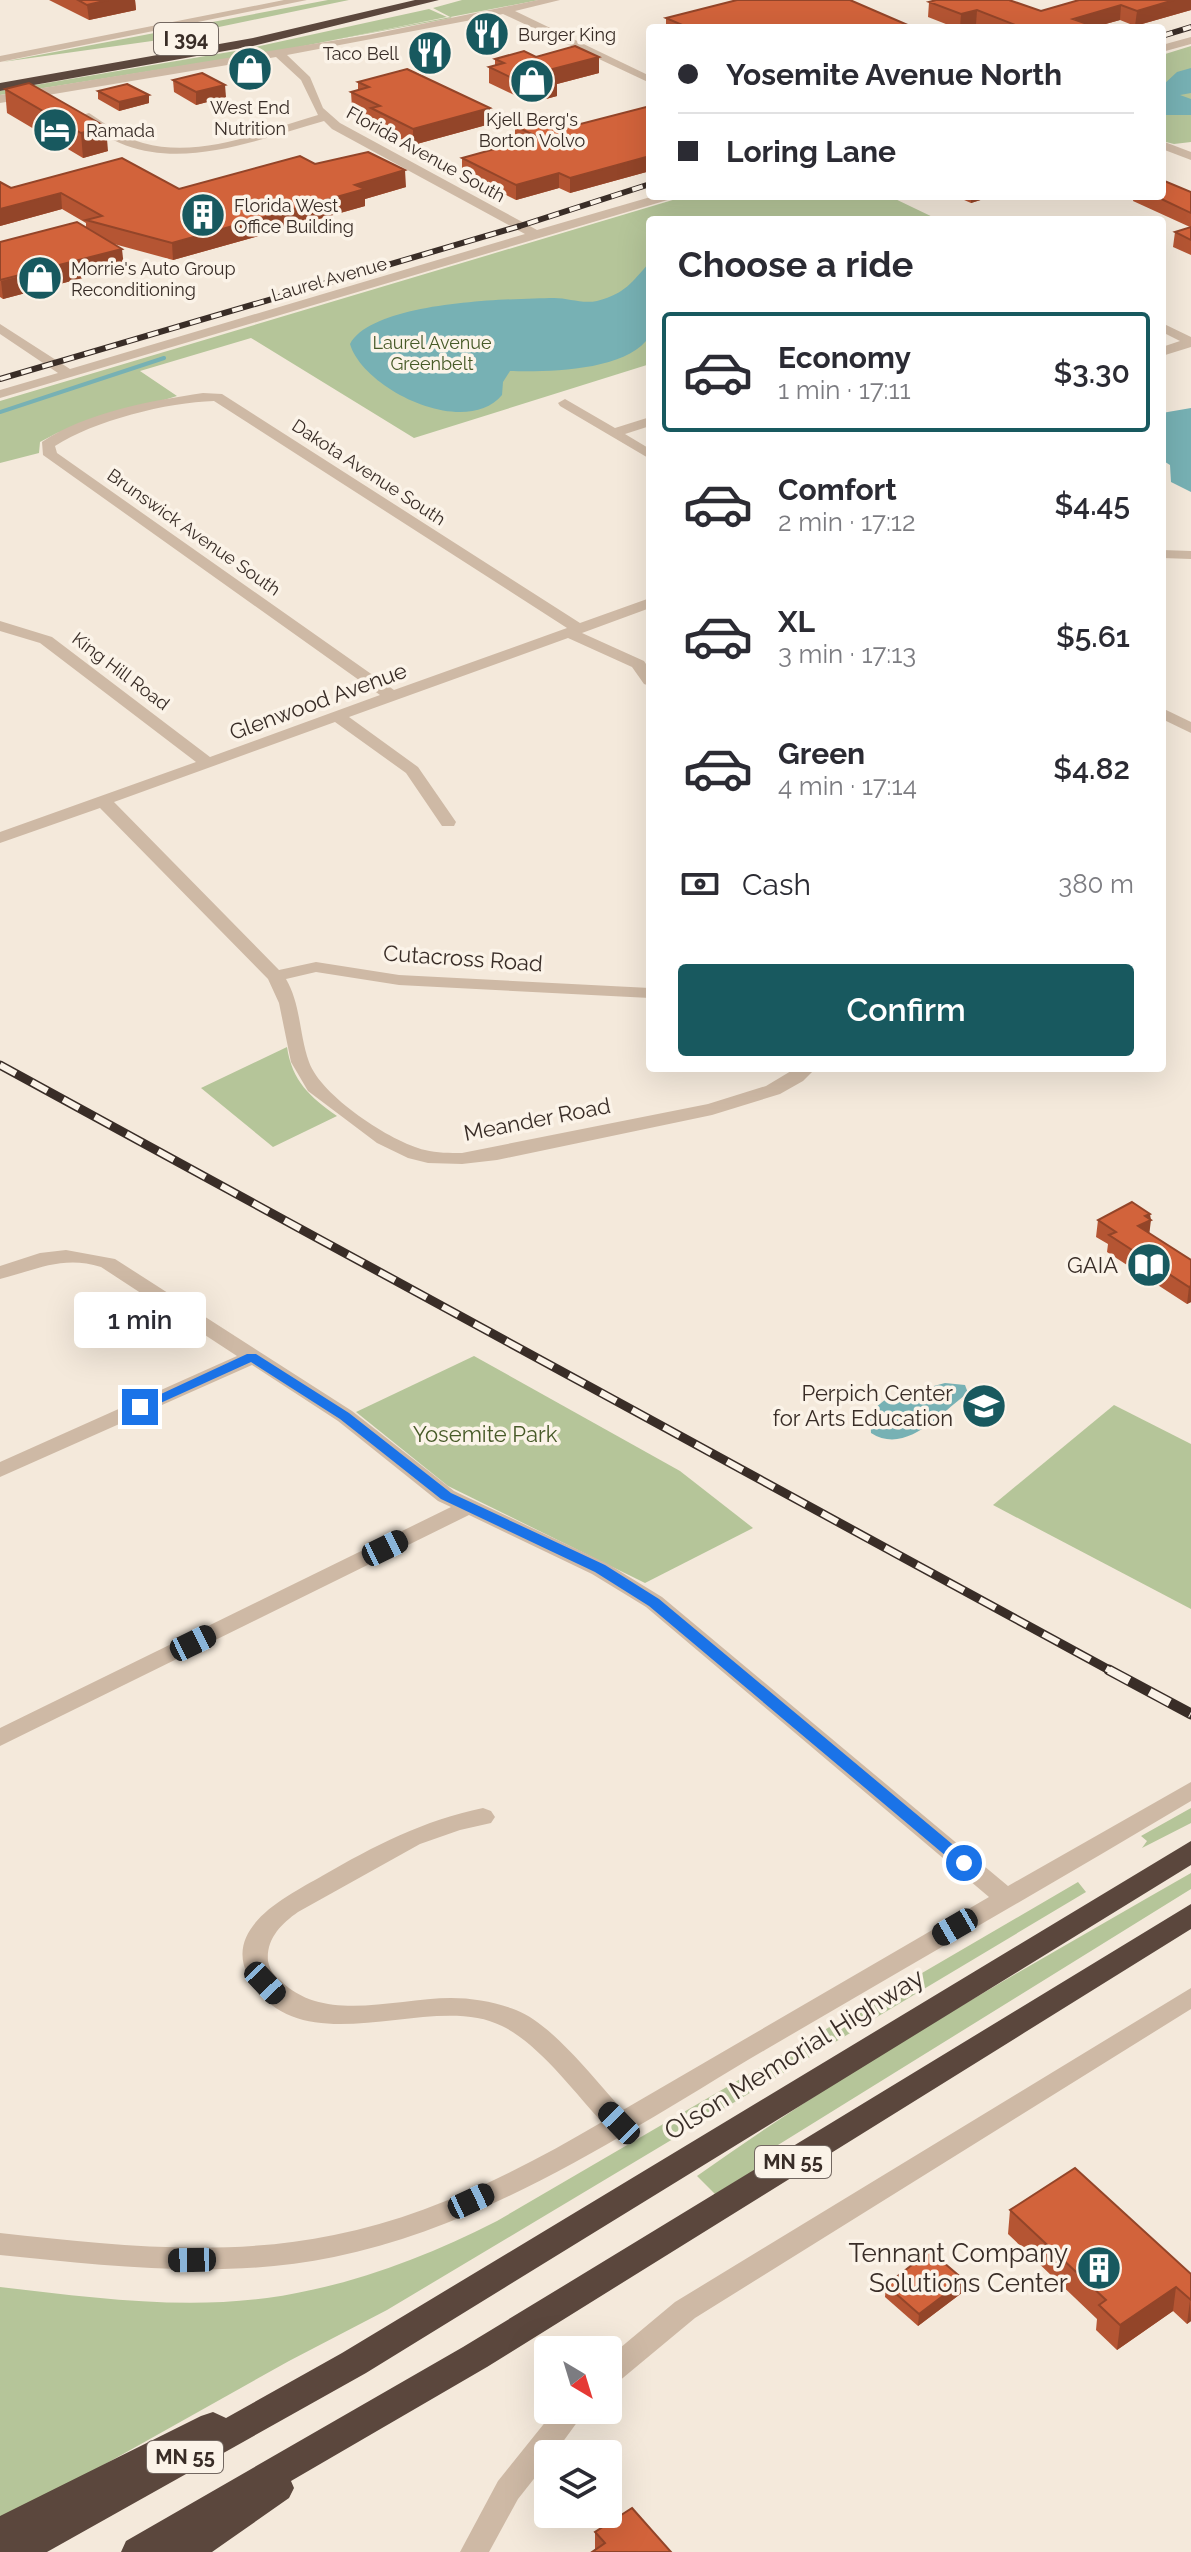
<!DOCTYPE html>
<html lang="en">
<head>
<meta charset="utf-8">
<style>
	body { margin:0; font-family:Raleway,sans-serif; background:#f2f2f3; color:#2b2b33; height:100vh; display:flex; flex-direction:column; font-size:30px; white-space:nowrap }
	* { box-sizing:border-box; margin:0 }
	p { font-size:26px; color:#7c7c81 }
	.icon { flex:none; width:44px; height:44px; fill:none; stroke:currentColor; stroke-width:2; stroke-linecap:round; stroke-linejoin:round }
	.map { position:relative; flex:1; overflow:hidden }
	.panel { position:absolute; left:646px; top:216px; width:520px; height:856px; display:flex; flex-direction:column; background:#fff; border-radius:8px; box-shadow:0 8px 32px #0002 }
	.panel>* { flex:none }
	.guide { position:absolute; left:646px; top:24px; width:520px; height:176px; border-radius:8px; box-shadow:0 8px 32px #0002; display:grid; align-content:center; height:176px; padding:0 32px; background:#fff }
	.needle { width:52px; rotate:142deg }
	.controls { position:absolute; left:534px; top:2336px; display:grid; gap:16px }
	.controls a { display:grid; place-items:center; width:88px; height:88px; border-radius:8px; background:#fff; box-shadow:0 8px 32px #0002; font-size:40px }
	.end { position:absolute; width:36px; height:36px; margin:-18px; border:10px solid #1a73e8; background:#fff; box-shadow:0 0 0 4px #fff }
	.from { border-radius:50% }
	.bubble { position:absolute; height:56px; border-radius:8px; background:#fff; box-shadow:0 8px 32px #0002; font-size:26px; font-weight:600; line-height:56px; text-align:center }
	.car { position:absolute; width:24px; height:48px; margin:-24px -12px; border-radius:10px; box-shadow:0 0 6px 2px #0007; background:linear-gradient(#222 24%,#8ab4d8 0 40%,#222 0 76%,#8ab4d8 0 86%,#222 0) }
	.guide b { display:flex; align-items:center; gap:28px; height:76px; font-size:30px }
	.guide b+b { border-top:2px solid #e1e1e2 }
	.guide i { width:20px; height:20px; background:#2b2b33 }
	ul { padding:0; list-style:none }
	li { display:flex; align-items:center; gap:24px; height:120px; margin:0 16px 12px; padding:0 16px; border:4px solid transparent; border-radius:8px }
	li div { flex:1 }
	li b { display:block; font-size:30px }
	li em { font-style:normal; font-weight:600 }
	li.on { border-color:#18595f }
	li>.icon { width:72px; height:72px; stroke-width:1.5 }
	h2 { padding:0 32px; font-size:36px; line-height:96px }
	.pay { display:flex; align-items:center; gap:20px; height:88px; padding:0 32px; font-size:30px }
	.pay p { margin-inline-start:auto }
	.action { display:flex; gap:16px; margin-top:auto; padding:16px 32px }
	.action a { flex:1; height:92px; border-radius:8px; background:#18595f; color:#fff; font-size:32px; font-weight:600; line-height:92px; text-align:center }
	.map>svg:first-child { display:block }
	.green { fill:#b5c599 }
	.water { fill:#77b1b4 }
	.lines { fill:none; stroke-linecap:round; stroke-linejoin:round }
	.stream { stroke:#77b1b4; stroke-width:4 }
	.minor { fill:#ceb9a5; fill-rule:evenodd }
	.highway { fill:#5b473d; fill-rule:evenodd }
	.rail-far2-casing { stroke:#392d27; stroke-width:6 }
	.rail-far1-casing { stroke:#392d27; stroke-width:9 }
	.rail-casing { stroke:#392d27; stroke-width:11 }
	.rail-far2 { stroke:#fbf3e8; stroke-width:4; stroke-dasharray:11; stroke-linecap:butt }
	.rail-far1 { stroke:#fbf3e8; stroke-width:6; stroke-dasharray:18; stroke-linecap:butt }
	.rail { stroke:#fbf3e8; stroke-width:8; stroke-dasharray:23; stroke-linecap:butt }
	.wall { fill:#b55533 }
	.shaded-wall { fill:#934529 }
	.building { fill:#d2633b; stroke:#934529; stroke-width:2 }
	.route { fill:#1a73e8 }
	.labels { text-anchor:middle; dominant-baseline:central; stroke-width:7; stroke-linejoin:round; paint-order:stroke }
	.far-poi-label { font-size:18px; fill:#392d27; stroke:#fbf3e8; text-anchor:start }
	.far-street-label { font-size:18px; fill:#392d27; stroke:#fbf3e8 }
	.far-park-label { font-size:18px; fill:#475a28; stroke:#fbf3e8 }
	.shield { fill:#fbf3e8; stroke:#736861; stroke-width:2 }
	.shield-label { font-size:20px; font-weight:bold; fill:#392d27 }
	.street-label { font-size:22px; fill:#392d27; stroke:#fbf3e8 }
	.poi-label { font-size:22px; fill:#392d27; stroke:#fbf3e8; text-anchor:end }
	.park-label { font-size:22px; fill:#475a28; stroke:#fbf3e8 }
	.near-street-label { font-size:26px; fill:#392d27; stroke:#fbf3e8 }
	.near-poi-label { font-size:26px; fill:#392d27; stroke:#fbf3e8; text-anchor:end }
</style>
</head>
<body>
<div class="map">
<svg width="1191" height="2552" viewBox="0 0 1191 2552">
	<rect width="100%" height="100%" fill="#f4e9db"/>
	<g class="green">
		<polygon points="328,0 349,0 152,41 2,62"/>
		<polygon points="462,0 539,0 311,44 452,18 433,8"/>
		<polygon points="429,9 447,17 289,49 0,95 0,91 241,50"/>
		<polygon points="1191,46 1191,142 1174,144 1162,141 1162,55"/>
		<polygon points="686,196 889,196 939,220 650,220 650,364 414,438 251,338 140,371 177,396 57,433 40,442 39,453 0,463 0,401"/>
		<path d="M287,1047C292,1081 310,1097 337,1116L273,1147L201,1088Z"/>
		<polygon points="474,1356 680,1471 753,1528 645,1583 448,1486 356,1412"/>
		<polygon points="1114,1405 1191,1444 1191,1609 993,1505"/>
		<polygon points="1191,1808 1191,1823 1142,1848 1147,1841 1141,1836"/>
		<path d="M1191,1873V1889L778,2145L785,2152L715,2194L697,2176C854,2064 1024,1969 1191,1873Z"/>
		<path d="M1078,1882L1086,1892L387,2310L289,2361L0,2523V2287C88,2297 178,2310 267,2298C347,2287 425,2258 497,2221Z"/>
	</g>
	<g class="water">
		<polygon points="1191,68 1191,93 1180,95 1191,99 1191,115 1162,115 1162,86 1177,72"/>
		<path d="M650,262C650,277 652,334 646,341C620,371 548,372 510,371L503,382L502,395C465,439 363,389 350,344C374,301 508,299 554,298C568,298 582,304 597,301C626,293 631,283 650,262Z"/>
		<polygon points="1191,408 1191,492 1171,482 1170,465 1162,460 1162,413"/>
		<path d="M945,1383L965,1385L968,1393C942,1411 907,1456 871,1433L870,1412L886,1399Z"/>
	</g>
	<g class="lines">
		<polyline class="stream" points="0,412 164,358"/>
		<g class="minor">
			<polygon points="284,0 307,0 0,62 0,56"/>
			<path d="M538,0H560L515,11L650,76V83L503,14L287,55L310,77L323,108L340,123L537,230L654,196H673L671,199L0,398V390L58,373L0,334V324L70,369L525,234L332,129L324,121C243,144 151,184 79,116L89,113C106,124 124,138 143,143C201,159 263,131 318,115L301,80L276,57L0,103V95L368,35Z"/>
			<polygon points="1191,37 1191,44 1162,52 1162,45"/>
			<polygon points="1162,141 1191,152 1191,160 1162,149"/>
			<polygon points="1162,323 1191,337 1191,347 1162,356 1162,347 1180,341 1162,332"/>
			<path d="M203,393L222,394L580,623L650,598V608L582,633L644,661L650,670V686L644,684L632,667L568,638L349,717L418,767L456,822L454,826H442L406,773L335,722L114,802L279,970L316,962L399,975L650,988V998L399,985L316,972L286,979C301,1005 299,1034 309,1062C321,1096 391,1142 425,1150C437,1153 450,1153 462,1153L708,1104L766,1086L796,1068H816L803,1081L780,1094L712,1115L497,1160L462,1164L428,1163L408,1158L377,1143L308,1091L291,1062L279,1003L268,979L100,808L0,843V832L196,762L40,643L0,631V621L52,637L210,757L380,695L43,455L42,442C87,412 150,401 203,393ZM214,401L567,628L394,690L57,453L55,446C93,421 168,402 214,401Z"/>
			<polygon points="565,399 615,428 650,417 650,426 625,434 650,449 650,459 560,406 558,403"/>
			<polygon points="1162,550 1191,551 1191,559 1162,558"/>
			<polygon points="1162,708 1191,722 1191,733 1162,719"/>
			<path d="M66,1250L115,1259L352,1411L454,1491L608,1564L662,1597L1008,1886L1191,1782V1801C1050,1885 907,1967 765,2050C628,2131 493,2224 334,2257C224,2280 110,2266 0,2255V2233C110,2245 224,2258 334,2235C429,2216 519,2171 602,2122C574,2092 539,2044 502,2026C430,1989 298,2071 248,1976C223,1926 289,1895 322,1876C374,1846 424,1820 483,1808L491,1811L495,1817L491,1823L460,1830L420,1844L298,1912C281,1924 266,1939 268,1961C270,1971 274,1975 281,1981C324,2024 396,1998 451,1998C473,1998 495,2002 516,2010C554,2025 595,2081 623,2110L989,1897L646,1607L592,1574L469,1515L0,1746V1728L451,1507L438,1501L338,1421L252,1365L0,1477V1462L237,1356L101,1267C63,1255 36,1270 0,1279V1266L40,1253Z"/>
			<polygon points="1191,1988 1191,2009 695,2318 618,2382 608,2386 608,2358 675,2302"/>
			<polygon points="555,2410 586,2410 554,2454 548,2454 548,2461 518,2499 489,2552 460,2552 498,2481"/>
		</g>
		<g class="highway">
			<polygon points="415,0 439,0 253,46 0,91 0,83 253,38"/>
			<polygon points="1191,1841 1191,1865 366,2373 47,2552 0,2552 0,2516 201,2416 213,2412 226,2418 342,2353"/>
			<polygon points="1191,1904 1191,1929 487,2367 291,2481 294,2488 289,2498 212,2552 121,2552 126,2541 463,2347"/>
		</g>
		<g class="rail-far2-casing">
			<g id="rail-far2">
				<polyline points="1162,36 1191,27"/>
				<polyline points="0,379 520,226 650,184"/>
			</g>
		</g>
		<g class="rail-far1-casing">
			<polyline id="rail-far1" points="0,1065 1113,1672"/>
		</g>
		<g class="rail-casing">
			<polyline id="rail" points="1109,1670 1191,1714"/>
		</g>
		<use href="#rail-far2" class="rail-far2"/>
		<use href="#rail-far1" class="rail-far1"/>
		<use href="#rail" class="rail"/>
	</g>
	<g class="wall">
		<polygon points="49,0 135,0 136,10 89,20"/>
		<polygon points="1191,0 1191,10 1135,26 1120,20 1095,27 1096,28 984,28 976,25 964,28 956,28 928,17 929,2 1041,11"/>
		<polygon points="666,18 910,28 666,28"/>
		<polygon points="536,57 599,73 557,84 557,96 531,103 489,83 489,67 495,65 495,59"/>
		<polygon points="173,80 226,97 196,105 174,92"/>
		<polygon points="358,82 490,108 490,124 413,145 372,125 371,118 352,108 351,92 358,90"/>
		<polygon points="29,83 108,151 83,158 7,113 5,89"/>
		<polygon points="98,91 149,95 149,103 119,111 98,99"/>
		<polygon points="650,106 650,171 570,193 559,188 516,200 462,173 462,158 520,142 515,140 515,126 565,128"/>
		<polygon points="315,164 406,187 365,199 365,206 173,260 114,244 124,267 3,299 0,297 0,242 86,227 86,223 62,209 0,226 0,182 11,188 179,189"/>
		<polygon points="1191,192 1191,255 1173,247 1175,232 1190,227 1133,201 1134,196 1162,196"/>
		<polygon points="955,196 993,196 971,203"/>
		<polygon points="1150,1214 1149,1233 1191,1260 1191,1302 1187,1304 1107,1252 1108,1244 1096,1237 1098,1220"/>
		<polygon points="1010,2210 1191,2274 1191,2321 1187,2324 1173,2311 1117,2350 1096,2330 1097,2319 1008,2234"/>
		<polygon points="886,2285 963,2292 918,2326 885,2297"/>
		<polygon points="595,2532 671,2552 595,2550"/>
	</g>
	<g class="shaded-wall">
		<polygon points="108,0 135,0 136,10 89,20 87,5"/>
		<polygon points="1174,0 1191,0 1191,10 1135,26 1137,11"/>
		<polygon points="1121,5 1120,20 1091,28 1073,19"/>
		<polygon points="977,10 976,25 960,28 961,14"/>
		<polygon points="599,57 599,73 557,84 557,96 531,103 531,87 541,72"/>
		<polygon points="225,85 226,97 196,105 196,92"/>
		<polygon points="149,95 149,103 119,111 119,102"/>
		<polygon points="490,108 490,124 413,145 413,129"/>
		<polygon points="106,127 108,151 83,158 81,133"/>
		<polygon points="650,156 650,171 570,193 570,178"/>
		<polygon points="405,170 406,187 365,199 365,206 173,260 172,243 355,185"/>
		<polygon points="559,173 559,188 516,200 516,185"/>
		<polygon points="61,193 62,209 0,226 0,209"/>
		<polygon points="971,196 993,196 971,203"/>
		<polygon points="122,249 124,267 3,299 1,281"/>
		<polygon points="1150,1214 1151,1220 1149,1236 1138,1226 1145,1216"/>
		<polygon points="1191,1286 1191,1302 1187,1304 1189,1287"/>
		<polygon points="964,2280 963,2292 918,2326 919,2314"/>
		<polygon points="1176,2287 1173,2311 1117,2350 1120,2325"/>
		<polygon points="1190,2300 1191,2321 1187,2324"/>
	</g>
	<g class="building">
		<polygon points="78,0 108,0 87,5"/>
		<polygon points="737,0 850,0 910,26 901,28 689,28 666,18"/>
		<polygon points="936,0 1009,0 1041,11 1079,0 1174,0 1137,11 1121,5 1073,19 1096,27 1094,28 1023,28 977,10 961,14 929,2"/>
		<polygon points="575,46 599,57 541,72 557,80 531,87 489,67 504,63 495,59 524,51 536,57"/>
		<polygon points="407,69 490,108 413,129 371,108 380,106 351,92 369,87 358,82"/>
		<polygon points="202,73 225,85 196,92 173,80"/>
		<polygon points="29,83 106,127 81,133 5,89"/>
		<polygon points="127,84 149,95 119,102 98,91"/>
		<polygon points="650,106 650,156 570,178 559,173 516,185 462,158 538,137 515,126 544,118 565,128"/>
		<polygon points="368,152 405,170 355,185 365,189 172,243 86,220 102,216 61,193 0,209 0,182 11,188 122,158 179,189 300,156 315,164"/>
		<polygon points="1162,180 1191,192 1191,213 1155,196 1162,196"/>
		<polygon points="77,222 122,249 0,280 0,242"/>
		<polygon points="1191,227 1191,240 1175,232"/>
		<polygon points="1132,1202 1150,1214 1145,1216 1151,1220 1138,1226 1191,1260 1191,1286 1189,1287 1109,1235 1116,1232 1098,1220"/>
		<polygon points="1075,2168 1191,2274 1191,2300 1176,2287 1120,2325 1099,2305 1106,2300 1010,2210"/>
		<polygon points="930,2251 964,2280 919,2314 886,2285"/>
		<polygon points="632,2508 671,2552 592,2552 605,2543 595,2532"/>
	</g>
	<polygon class="route" points="247,1354 256,1354 349,1413 451,1493 605,1565 659,1599 970,1859 970,1867 959,1867 649,1606 595,1572 441,1499 340,1419 251,1362 145,1410 133,1407"/>
	<defs>
		<g id="restaurant-disc" transform="scale(2.3)"><circle r="9.5" fill="#18595f" stroke="#fbf3e8"/><path d="M-5-6h1v4h1v-4h1v4h1v-4h1v5L-1.5 .5V6h-2V.5L-5-1ZM5-6V6H3V1.5H1.5Q1.5-4 5-6Z" fill="#fff"/></g>
		<g id="shop-disc" transform="scale(2.3)"><circle r="9.5" fill="#18595f" stroke="#fbf3e8"/><path d="M-5-2.5h2.3a2.7 3.5 0 0 1 5.4 0H5L5.5 6h-11ZM-1.5-2.5h3a1.5 2.3 0 0 0-3 0Z" fill="#fff"/></g>
		<g id="hotel-disc" transform="scale(2.3)"><circle r="9.5" fill="#18595f" stroke="#fbf3e8"/><path d="M-6-4.5h1.5V1H6V5H4.5V3h-9V5H-6ZM-4 0a1.8 1.8 0 1 1 3.6 0ZM.5 0V-2.5h3Q6-2.5 6 0Z" fill="#fff"/></g>
		<g id="building-disc" transform="scale(2.3)"><circle r="9.5" fill="#18595f" stroke="#fbf3e8"/><path d="M-4-6H4V6H1V3H-1V6H-4ZM-2.5-4.3h1.7v1.8h-1.7ZM.8-4.3h1.7v1.8H.8ZM-2.5-1h1.7V.8h-1.7ZM.8-1h1.7V.8H.8Z" fill="#fff"/></g>
		<g id="library-disc" transform="scale(2.3)"><circle r="9.5" fill="#18595f" stroke="#fbf3e8"/><path d="M-6-4Q-3-5.5-.7-3.5V5Q-3 3-6 4ZM6-4Q3-5.5 .7-3.5V5Q3 3 6 4Z" fill="#fff"/></g>
		<g id="school-disc" transform="scale(2.3)"><circle r="9.5" fill="#18595f" stroke="#fbf3e8"/><path d="M0-5L7-2L0 1L-7-2ZM-4 1L0 2.5L4 1V4Q0 6-4 4Z" fill="#fff"/></g>
	</defs>
	<g fill-rule="evenodd">
		<use href="#restaurant-disc" x="487" y="34"/>
		<use href="#restaurant-disc" x="430" y="53"/>
		<use href="#shop-disc" x="250" y="69"/>
		<use href="#shop-disc" x="532" y="81"/>
		<use href="#hotel-disc" x="55" y="130"/>
		<use href="#building-disc" x="203" y="215"/>
		<use href="#shop-disc" x="40" y="278"/>
		<use href="#library-disc" x="1149" y="1265"/>
		<use href="#school-disc" x="984" y="1406"/>
		<use href="#building-disc" x="1099" y="2268"/>
	</g>
	<g class="labels">
		<g class="far-poi-label">
			<text x="518" y="34">Burger King</text>
			<text x="399" y="53" text-anchor="end">Taco Bell</text>
			<text x="250" y="107" text-anchor="middle">West End<tspan x="250" dy="21">Nutrition</tspan></text>
			<text x="532" y="119" text-anchor="middle">Kjell Berg's<tspan x="532" dy="21">Borton Volvo</tspan></text>
			<text x="86" y="130">Ramada</text>
			<text x="234" y="205">Florida West<tspan x="234" dy="21">Office Building</tspan></text>
			<text x="71" y="268">Morrie's Auto Group<tspan x="71" dy="21">Reconditioning</tspan></text>
		</g>
		<g class="far-street-label">
			<text transform="translate(426 154) rotate(29)">Florida Avenue South</text>
			<text transform="translate(329 279) rotate(-16)">Laurel Avenue</text>
			<text transform="translate(369 472) rotate(33)">Dakota Avenue South</text>
			<text transform="translate(194 532) rotate(35)">Brunswick Avenue South</text>
			<text transform="translate(121 671) rotate(37)">King Hill Road</text>
		</g>
		<g class="far-park-label">
			<text x="432" y="342">Laurel Avenue<tspan x="432" dy="21">Greenbelt</tspan></text>
		</g>
		<g class="shield">
			<rect x="154" y="23" width="64" height="32" rx="6"/>
			<rect x="755" y="2146" width="76" height="32" rx="6"/>
			<rect x="147" y="2441" width="76" height="32" rx="6"/>
		</g>
		<g class="shield-label">
			<text x="186" y="39">I 394</text>
			<text x="793" y="2162">MN 55</text>
			<text x="185" y="2457">MN 55</text>
		</g>
		<g class="street-label">
			<text transform="translate(318 701) rotate(-20)">Glenwood Avenue</text>
			<text transform="translate(463 958) rotate(4)">Cutacross Road</text>
			<text transform="translate(537 1119) rotate(-11)">Meander Road</text>
		</g>
		<g class="poi-label">
			<text x="1118" y="1265">GAIA</text>
			<text x="953" y="1393">Perpich Center<tspan x="953" dy="25">for Arts Education</tspan></text>
		</g>
		<g class="park-label">
			<text x="485" y="1434">Yosemite Park</text>
		</g>
		<g class="near-street-label">
			<text transform="translate(794 2054) rotate(-32)">Olson Memorial Highway</text>
		</g>
		<g class="near-poi-label">
			<text x="1068" y="2253">Tennant Company<tspan x="1068" dy="30">Solutions Center</tspan></text>
		</g>
	</g>
</svg>
<div class="controls">
<a><svg class="needle" viewBox="-14 -14 28 28"><path d="M0-13l5 13h-10z" fill="#e53935"/><path d="M0 13l5-13h-10z" fill="#7c7c81"/></svg></a>
<a><svg class="icon" aria-label="layers" viewBox="0 0 24 24"><path d="M12 4l9 5-9 5-9-5zM3 14l9 5 9-5"/></svg></a>
</div>
<i class="end from" style="left:964px;top:1863px"></i>
<i class="end" style="left:140px;top:1407px"></i>
<div class="bubble" style="left:74px;top:1292px;width:132px">1 min</div>
<i class="car" style="left:385px;top:1548px;rotate:64deg"></i>
<i class="car" style="left:193px;top:1643px;rotate:64deg"></i>
<i class="car" style="left:955px;top:1927px;rotate:240deg"></i>
<i class="car" style="left:265px;top:1983px;rotate:137deg"></i>
<i class="car" style="left:619px;top:2123px;rotate:316deg"></i>
<i class="car" style="left:471px;top:2201px;rotate:65deg"></i>
<i class="car" style="left:192px;top:2260px;rotate:269deg"></i>
<div class="guide">
<b><i class="from"></i>Yosemite Avenue North</b>
<b><i></i>Loring Lane</b>
</div>
<section class="panel">
<h2>Choose a ride</h2>
<ul>
<li class="on"><svg class="icon" aria-label="car" viewBox="0 0 24 24"><path d="M5 17H2v-5l4-1 3-4h7l3 4 3 1v5h-3M9 17h6M6 11h13"/><circle cx="7" cy="17" r="2"/><circle cx="17" cy="17" r="2"/></svg><div><b>Economy</b><p>1 min · 17:11</p></div><em>$3.30</em></li>
<li><svg class="icon" aria-label="car" viewBox="0 0 24 24"><path d="M5 17H2v-5l4-1 3-4h7l3 4 3 1v5h-3M9 17h6M6 11h13"/><circle cx="7" cy="17" r="2"/><circle cx="17" cy="17" r="2"/></svg><div><b>Comfort</b><p>2 min · 17:12</p></div><em>$4.45</em></li>
<li><svg class="icon" aria-label="car" viewBox="0 0 24 24"><path d="M5 17H2v-5l4-1 3-4h7l3 4 3 1v5h-3M9 17h6M6 11h13"/><circle cx="7" cy="17" r="2"/><circle cx="17" cy="17" r="2"/></svg><div><b>XL</b><p>3 min · 17:13</p></div><em>$5.61</em></li>
<li><svg class="icon" aria-label="car" viewBox="0 0 24 24"><path d="M5 17H2v-5l4-1 3-4h7l3 4 3 1v5h-3M9 17h6M6 11h13"/><circle cx="7" cy="17" r="2"/><circle cx="17" cy="17" r="2"/></svg><div><b>Green</b><p>4 min · 17:14</p></div><em>$4.82</em></li>
</ul>
<div class="pay"><svg class="icon" aria-label="cash" viewBox="0 0 24 24"><path d="M3 7h18v10H3z"/><circle cx="12" cy="12" r="2"/></svg>Cash<p>380 m</p></div>
<div class="action"><a>Confirm</a></div>
</section>
</div>
</body>
</html>
